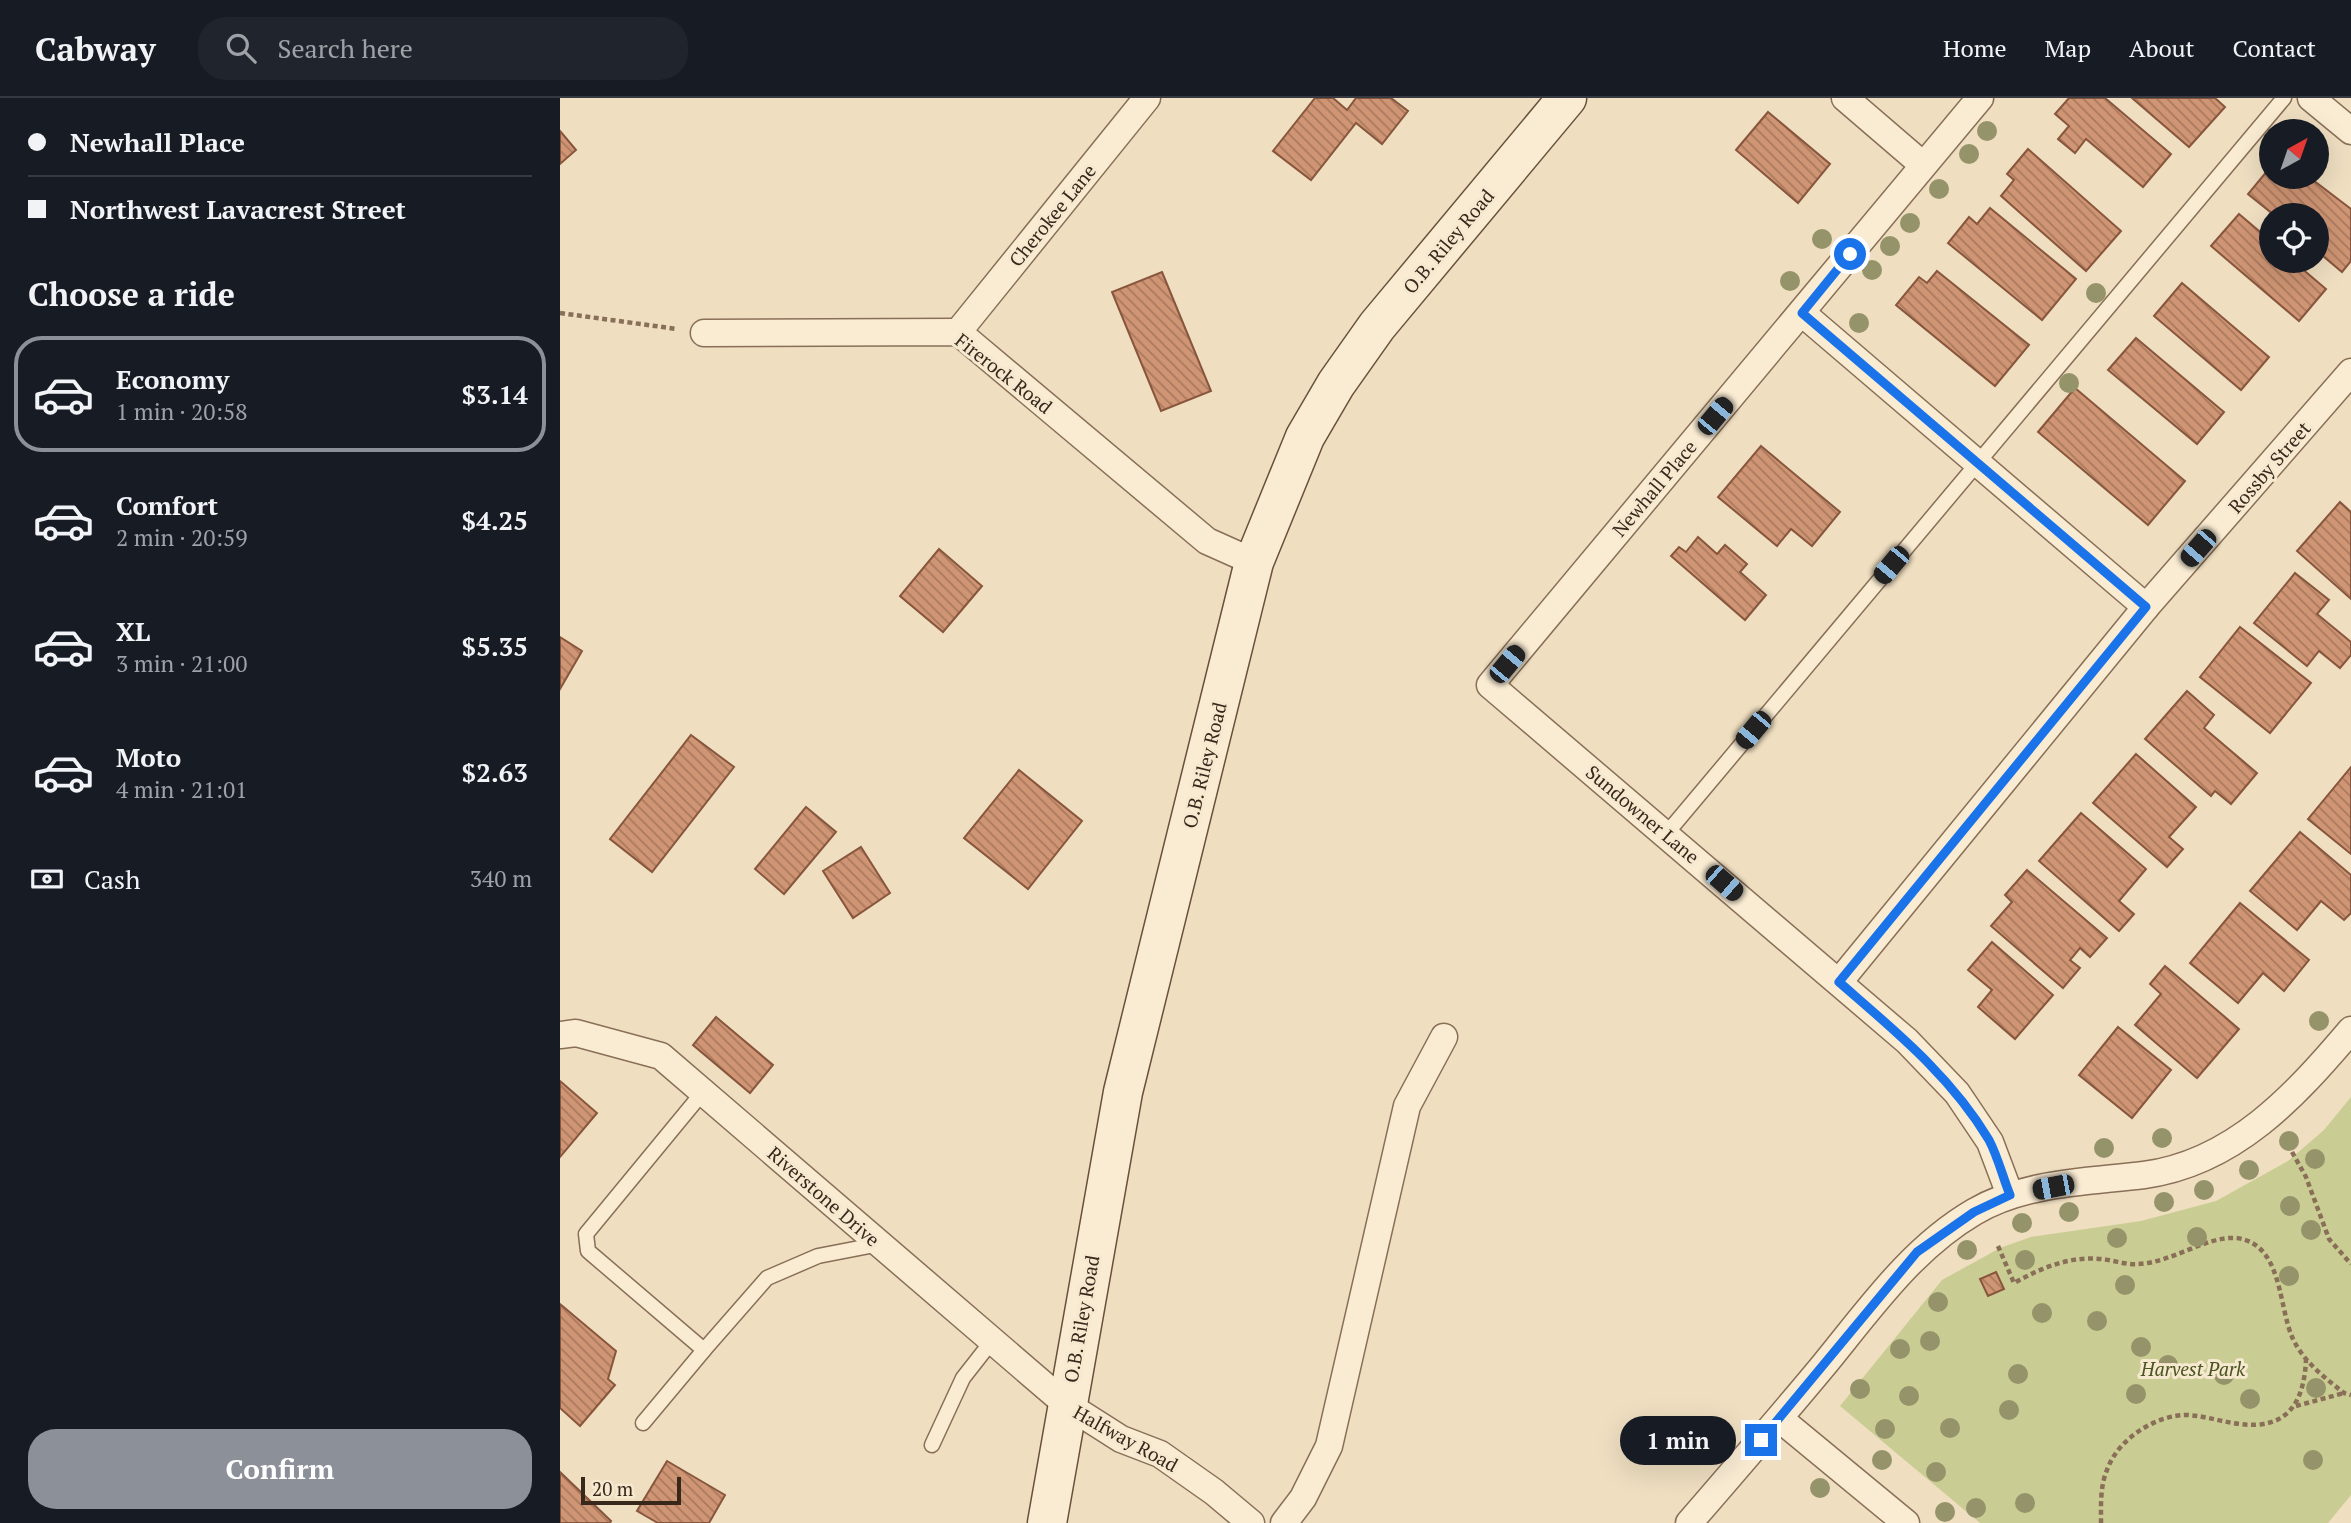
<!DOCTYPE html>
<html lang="en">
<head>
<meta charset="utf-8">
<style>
	body { margin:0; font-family:"PT Serif",serif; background:#20242c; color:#f1f3f6; height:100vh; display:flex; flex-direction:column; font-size:26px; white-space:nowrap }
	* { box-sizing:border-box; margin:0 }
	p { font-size:23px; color:#9ea1a6 }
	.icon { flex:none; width:38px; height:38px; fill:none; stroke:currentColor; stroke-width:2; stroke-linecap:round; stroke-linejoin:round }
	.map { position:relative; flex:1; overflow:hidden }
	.details { display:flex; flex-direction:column; background:#171b24; width:560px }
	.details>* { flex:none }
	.guide { display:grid; align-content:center; height:154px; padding:0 28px; background:#171b24 }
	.needle { width:46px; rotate:40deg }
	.buttons { position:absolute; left:1699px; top:21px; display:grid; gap:14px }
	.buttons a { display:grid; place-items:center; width:70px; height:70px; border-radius:50%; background:#171b24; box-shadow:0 7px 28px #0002; font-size:35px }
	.scale { position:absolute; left:21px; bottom:18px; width:100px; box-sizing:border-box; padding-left:7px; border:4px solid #38281c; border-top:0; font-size:19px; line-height:24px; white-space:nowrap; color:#38281c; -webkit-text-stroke:5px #f6e9cf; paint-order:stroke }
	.end { position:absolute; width:32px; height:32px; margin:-16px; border:9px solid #1a73e8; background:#fff; box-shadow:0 0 0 4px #fff }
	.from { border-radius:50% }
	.bubble { position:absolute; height:49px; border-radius:24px; background:#171b24; box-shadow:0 7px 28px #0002; font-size:23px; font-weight:700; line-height:49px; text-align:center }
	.car { position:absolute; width:21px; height:42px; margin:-21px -10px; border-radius:9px; box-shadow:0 0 5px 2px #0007; background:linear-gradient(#222 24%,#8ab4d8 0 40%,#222 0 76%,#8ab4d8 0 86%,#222 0) }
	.guide b { display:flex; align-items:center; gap:24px; height:66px; font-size:26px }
	.guide b+b { border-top:2px solid #363941 }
	.guide i { width:18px; height:18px; background:#f1f3f6 }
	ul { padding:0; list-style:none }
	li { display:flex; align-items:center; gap:21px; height:116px; margin:0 14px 10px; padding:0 14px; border:4px solid transparent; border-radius:28px }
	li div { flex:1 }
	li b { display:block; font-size:26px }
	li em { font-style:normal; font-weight:700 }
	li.on { border-color:#8c9099 }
	li>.icon { width:63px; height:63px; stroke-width:1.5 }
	h2 { padding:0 28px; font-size:32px; line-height:84px }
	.pay { display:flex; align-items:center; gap:18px; height:77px; padding:0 28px; font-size:26px }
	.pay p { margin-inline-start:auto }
	.cta { display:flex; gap:14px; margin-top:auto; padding:14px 28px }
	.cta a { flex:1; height:80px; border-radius:28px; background:#8c9099; color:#fff; font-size:28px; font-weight:700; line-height:80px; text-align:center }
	header { display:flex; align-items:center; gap:42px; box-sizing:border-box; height:98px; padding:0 35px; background:#171b24; border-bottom:2px solid #363941 }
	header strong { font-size:33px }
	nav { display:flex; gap:38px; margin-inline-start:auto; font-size:24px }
	.search { width:490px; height:63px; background:#20242c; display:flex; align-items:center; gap:18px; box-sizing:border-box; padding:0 24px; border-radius:28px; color:#9ea1a6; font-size:26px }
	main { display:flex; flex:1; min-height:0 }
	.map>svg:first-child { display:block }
	.green { fill:#cacd93 }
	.building { fill:url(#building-back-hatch); stroke:#88563c; stroke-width:2 }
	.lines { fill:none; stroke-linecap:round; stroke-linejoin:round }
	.lane-casing { stroke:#896f57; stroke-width:17 }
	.street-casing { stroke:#896f57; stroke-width:29 }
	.secondary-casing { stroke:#6a503b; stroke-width:41 }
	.path { stroke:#896f57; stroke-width:4.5; stroke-dasharray:5 3.5; stroke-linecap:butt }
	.lane { stroke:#faecd3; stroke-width:14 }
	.street { stroke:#faecd3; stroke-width:26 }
	.secondary { stroke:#faecd3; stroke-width:38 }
	.tree { fill:#959369 }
	.route { stroke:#1a73e8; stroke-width:9 }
	.labels { text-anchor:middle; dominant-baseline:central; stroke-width:6; stroke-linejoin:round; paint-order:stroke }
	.street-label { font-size:19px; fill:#38281c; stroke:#f6e9cf }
	.park-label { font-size:19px; font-style:italic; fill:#4b5522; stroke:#f6e9cf }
</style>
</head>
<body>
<header>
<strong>Cabway</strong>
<div class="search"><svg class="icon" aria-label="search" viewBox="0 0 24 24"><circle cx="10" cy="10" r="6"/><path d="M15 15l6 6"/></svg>Search here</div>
<nav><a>Home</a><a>Map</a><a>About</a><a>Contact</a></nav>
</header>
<main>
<section class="details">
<div class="guide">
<b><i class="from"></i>Newhall Place</b>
<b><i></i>Northwest Lavacrest Street</b>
</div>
<h2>Choose a ride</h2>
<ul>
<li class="on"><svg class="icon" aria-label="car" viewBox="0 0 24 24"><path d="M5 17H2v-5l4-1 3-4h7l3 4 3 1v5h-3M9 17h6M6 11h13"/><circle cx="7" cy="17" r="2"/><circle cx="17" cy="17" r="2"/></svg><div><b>Economy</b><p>1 min · 20:58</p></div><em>$3.14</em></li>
<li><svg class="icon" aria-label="car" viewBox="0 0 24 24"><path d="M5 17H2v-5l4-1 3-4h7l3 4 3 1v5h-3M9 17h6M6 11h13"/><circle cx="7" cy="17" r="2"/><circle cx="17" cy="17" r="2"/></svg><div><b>Comfort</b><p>2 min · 20:59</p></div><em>$4.25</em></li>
<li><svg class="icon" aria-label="car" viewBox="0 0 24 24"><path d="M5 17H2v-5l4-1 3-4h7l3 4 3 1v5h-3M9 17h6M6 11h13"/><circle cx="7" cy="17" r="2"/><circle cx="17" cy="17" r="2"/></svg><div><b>XL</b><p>3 min · 21:00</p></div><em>$5.35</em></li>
<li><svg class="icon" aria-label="car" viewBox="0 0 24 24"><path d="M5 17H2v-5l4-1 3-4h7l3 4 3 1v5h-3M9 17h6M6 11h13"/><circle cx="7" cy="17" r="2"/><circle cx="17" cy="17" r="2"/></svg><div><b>Moto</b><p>4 min · 21:01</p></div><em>$2.63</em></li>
</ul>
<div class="pay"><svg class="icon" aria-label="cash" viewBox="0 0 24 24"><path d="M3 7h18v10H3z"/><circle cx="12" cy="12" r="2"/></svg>Cash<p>340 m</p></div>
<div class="cta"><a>Confirm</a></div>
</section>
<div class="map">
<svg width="1791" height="1425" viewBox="0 0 1791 1425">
	<defs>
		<pattern id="building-back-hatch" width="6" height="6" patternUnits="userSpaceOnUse" patternTransform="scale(1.75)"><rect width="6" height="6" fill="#cf9574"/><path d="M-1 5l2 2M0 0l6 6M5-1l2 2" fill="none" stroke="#a97a5e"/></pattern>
	</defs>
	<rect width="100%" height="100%" fill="#efdec0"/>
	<polygon class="green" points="1791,999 1791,1397 1768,1425 1420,1425 1280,1308 1382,1182 1440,1150 1471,1139 1581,1123 1656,1103 1728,1063 1764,1032"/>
	<g class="building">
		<polygon points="755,0 773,0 787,12 796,0 831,0 848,13 822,46 796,25 751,82 713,53"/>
		<polygon points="1509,0 1545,0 1611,56 1583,89 1526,41 1515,55 1498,41 1509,28 1495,16"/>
		<polygon points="1572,0 1655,0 1665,9 1629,49"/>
		<polygon points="1208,14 1270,66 1238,105 1176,52"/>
		<polygon points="0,33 16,52 0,66"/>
		<polygon points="1468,51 1561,133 1526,173 1441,98 1454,82 1447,76"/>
		<polygon points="1712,67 1712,79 1749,79 1791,111 1791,163 1782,174 1757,153 1757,117 1714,117 1688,96"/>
		<polygon points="1430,110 1516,181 1482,222 1388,145 1409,119 1417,126"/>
		<polygon points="1679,116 1712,144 1712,163 1733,163 1766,191 1739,223 1651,148"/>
		<polygon points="1377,173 1469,247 1435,288 1336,207 1359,179 1367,185"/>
		<polygon points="602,174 651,293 601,313 552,194"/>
		<polygon points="1622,185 1709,259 1681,292 1594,218"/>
		<polygon points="1576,240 1664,314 1637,346 1548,272"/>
		<polygon points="1515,290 1625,383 1588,427 1478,334"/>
		<polygon points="1201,348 1280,414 1252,448 1231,431 1217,448 1158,399"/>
		<polygon points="1780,404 1791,414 1791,501 1737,453"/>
		<polygon points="1138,439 1157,456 1165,447 1187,466 1180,474 1206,497 1185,522 1111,458 1119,449 1126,454"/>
		<polygon points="379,451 422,488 383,534 340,498"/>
		<polygon points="1735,475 1769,502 1757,516 1791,544 1791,557 1780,570 1759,553 1747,568 1694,525"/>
		<polygon points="1680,529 1751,585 1710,635 1640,579"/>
		<polygon points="0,539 22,553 0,591"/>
		<polygon points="1627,593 1654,617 1644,630 1697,675 1671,706 1655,693 1651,698 1585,641"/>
		<polygon points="131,637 174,669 92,774 50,741"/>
		<polygon points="1576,656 1636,709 1609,739 1623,751 1607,769 1533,705"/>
		<polygon points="1791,669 1791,756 1748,721"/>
		<polygon points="459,672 522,723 468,791 404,740"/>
		<polygon points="246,709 276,734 224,796 195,771"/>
		<polygon points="1521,715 1586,771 1559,803 1574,816 1559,833 1479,763"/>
		<polygon points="1740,734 1791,777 1791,815 1784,822 1761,803 1737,832 1690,793"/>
		<polygon points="301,749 330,795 293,820 263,773"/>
		<polygon points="1467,772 1547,840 1530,859 1520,850 1510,862 1520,870 1503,890 1431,828 1452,804 1445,797"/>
		<polygon points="1680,805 1749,862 1724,893 1703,875 1678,905 1630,865"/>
		<polygon points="1432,844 1493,897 1455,941 1418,909 1432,892 1408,872"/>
		<polygon points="1605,868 1679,931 1637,980 1575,927 1601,896 1590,886"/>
		<polygon points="156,919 213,967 190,995 133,947"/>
		<polygon points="1558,929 1611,972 1572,1020 1519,977"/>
		<polygon points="0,983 37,1015 0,1059"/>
		<polygon points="1436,1174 1444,1191 1428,1198 1420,1181"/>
		<polygon points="0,1206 56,1253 48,1281 55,1287 20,1328 0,1310"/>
		<polygon points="107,1363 165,1397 149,1425 98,1425 77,1413"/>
		<polygon points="0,1374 51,1423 50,1425 0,1425"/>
	</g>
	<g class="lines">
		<g class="lane-casing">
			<g id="lane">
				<polyline points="1107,735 1724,0"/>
				<polyline points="143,994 26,1136 28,1153 144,1252 207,1180 258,1158 320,1146"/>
				<polyline points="83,1325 144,1252"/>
				<polyline points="372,1347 403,1280 432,1243"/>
			</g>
		</g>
		<g class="street-casing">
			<g id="street">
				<polyline points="1285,0 1363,67"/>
				<polyline points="1420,0 930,587 1347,943 1397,995 1430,1044 1450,1097"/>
				<polyline points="1751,0 1791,33"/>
				<polyline points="1242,215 1586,509"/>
				<polyline points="398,234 587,0"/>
				<polyline points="144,235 398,234 647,443 694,464"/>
				<polyline points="1279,884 1586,509 1791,274"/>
				<polyline points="0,937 16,935 101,958 506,1306 561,1341 600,1356 654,1394 691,1425"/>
				<polyline points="1220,1321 1346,1425"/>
				<polyline points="724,1425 743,1400 769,1348 847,1008 884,939"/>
				<path d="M1129,1425C1174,1373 1219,1321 1263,1268C1309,1212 1351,1151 1414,1114C1465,1084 1527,1084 1584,1077C1674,1065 1735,998 1791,932"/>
			</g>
		</g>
		<g class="secondary-casing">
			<polyline id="secondary" points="487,1425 563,994 694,464 745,339 776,286 817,228 1007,0"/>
		</g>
		<g class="path">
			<polyline points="0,215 117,231"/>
			<polyline points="1732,1054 1746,1079 1769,1141 1791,1166"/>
			<path d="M1438,1148L1454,1185C1481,1170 1509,1158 1541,1161C1553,1162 1566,1167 1578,1166C1611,1165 1646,1138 1676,1140C1723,1145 1718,1209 1733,1241C1744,1264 1765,1280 1784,1295L1791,1297"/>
			<polyline points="1736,1308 1784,1295"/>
			<path d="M1541,1425C1541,1408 1540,1388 1547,1372C1558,1341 1595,1317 1627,1317C1646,1318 1662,1324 1680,1326C1728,1332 1744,1304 1746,1262"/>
		</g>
		<use href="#lane" class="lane"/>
		<use href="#street" class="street"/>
		<use href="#secondary" class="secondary"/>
	</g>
	<g class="tree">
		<circle cx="1427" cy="33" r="10"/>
		<circle cx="1409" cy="56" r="10"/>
		<circle cx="1379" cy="91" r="10"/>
		<circle cx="1350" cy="125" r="10"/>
		<circle cx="1262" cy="141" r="10"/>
		<circle cx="1330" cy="148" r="10"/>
		<circle cx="1312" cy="172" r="10"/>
		<circle cx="1230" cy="183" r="10"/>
		<circle cx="1536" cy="195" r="10"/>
		<circle cx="1299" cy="225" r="10"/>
		<circle cx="1509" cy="285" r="10"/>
		<circle cx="1759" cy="923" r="10"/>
		<circle cx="1602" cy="1040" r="10"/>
		<circle cx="1729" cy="1043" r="10"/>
		<circle cx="1544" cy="1050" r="10"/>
		<circle cx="1755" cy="1061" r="10"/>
		<circle cx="1689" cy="1072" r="10"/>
		<circle cx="1644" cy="1092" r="10"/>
		<circle cx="1604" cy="1104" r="10"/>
		<circle cx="1730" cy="1108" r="10"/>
		<circle cx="1509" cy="1114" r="10"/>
		<circle cx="1462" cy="1125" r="10"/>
		<circle cx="1751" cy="1132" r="10"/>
		<circle cx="1637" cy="1139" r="10"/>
		<circle cx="1557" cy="1140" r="10"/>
		<circle cx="1407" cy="1152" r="10"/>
		<circle cx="1465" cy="1162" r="10"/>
		<circle cx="1729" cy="1178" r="10"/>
		<circle cx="1565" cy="1187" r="10"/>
		<circle cx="1378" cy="1204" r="10"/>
		<circle cx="1482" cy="1215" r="10"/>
		<circle cx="1537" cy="1223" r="10"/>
		<circle cx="1370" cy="1243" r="10"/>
		<circle cx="1581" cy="1249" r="10"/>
		<circle cx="1340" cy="1251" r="10"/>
		<circle cx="1608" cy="1267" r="10"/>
		<circle cx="1458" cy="1276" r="10"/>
		<circle cx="1664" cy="1277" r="10"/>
		<circle cx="1756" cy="1290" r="10"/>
		<circle cx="1300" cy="1291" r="10"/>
		<circle cx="1576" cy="1296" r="10"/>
		<circle cx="1349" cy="1298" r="10"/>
		<circle cx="1690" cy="1301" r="10"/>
		<circle cx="1449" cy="1312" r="10"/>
		<circle cx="1390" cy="1330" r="10"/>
		<circle cx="1325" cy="1331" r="10"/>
		<circle cx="1322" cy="1362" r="10"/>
		<circle cx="1753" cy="1362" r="10"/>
		<circle cx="1376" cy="1374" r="10"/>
		<circle cx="1260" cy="1390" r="10"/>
		<circle cx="1465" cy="1405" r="10"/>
		<circle cx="1416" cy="1410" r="10"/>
		<circle cx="1385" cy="1414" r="10"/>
	</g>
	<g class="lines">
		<path class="route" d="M1201,1342L1357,1154L1414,1114L1450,1097C1443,1080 1438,1059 1429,1042C1391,978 1334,932 1279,884L1586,509L1242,215L1290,156"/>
	</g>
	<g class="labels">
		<g class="street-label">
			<text transform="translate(492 117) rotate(-51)">Cherokee Lane</text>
			<text transform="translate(888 143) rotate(-50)">O.B. Riley Road</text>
			<text transform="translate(444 275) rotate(38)">Firerock Road</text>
			<text transform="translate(1709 369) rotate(-49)">Rossby Street</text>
			<text transform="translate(1094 390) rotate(-50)">Newhall Place</text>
			<text transform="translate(644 667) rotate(-76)">O.B. Riley Road</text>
			<text transform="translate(1083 716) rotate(40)">Sundowner Lane</text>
			<text transform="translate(264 1098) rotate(41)">Riverstone Drive</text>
			<text transform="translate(521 1221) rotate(-80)">O.B. Riley Road</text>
			<text transform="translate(566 1340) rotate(29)">Halfway Road</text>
		</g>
		<g class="park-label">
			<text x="1633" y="1270">Harvest Park</text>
		</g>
	</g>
</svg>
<div class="buttons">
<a><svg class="needle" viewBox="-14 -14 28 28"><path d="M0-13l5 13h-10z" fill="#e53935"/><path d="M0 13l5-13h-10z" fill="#9ea1a6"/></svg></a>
<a><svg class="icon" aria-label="locate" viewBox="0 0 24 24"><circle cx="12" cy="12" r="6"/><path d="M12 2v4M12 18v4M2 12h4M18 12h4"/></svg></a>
</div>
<div class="scale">20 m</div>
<i class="end from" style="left:1290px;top:156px"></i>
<i class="end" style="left:1201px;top:1342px"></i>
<div class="bubble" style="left:1060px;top:1318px;width:116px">1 min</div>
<i class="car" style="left:1155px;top:318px;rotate:40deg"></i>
<i class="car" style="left:1638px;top:450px;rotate:221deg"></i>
<i class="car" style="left:1331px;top:467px;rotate:220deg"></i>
<i class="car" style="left:947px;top:566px;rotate:40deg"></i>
<i class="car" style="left:1193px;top:632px;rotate:220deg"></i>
<i class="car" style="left:1164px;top:785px;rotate:131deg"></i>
<i class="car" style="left:1493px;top:1089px;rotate:259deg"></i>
</div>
</main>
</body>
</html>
